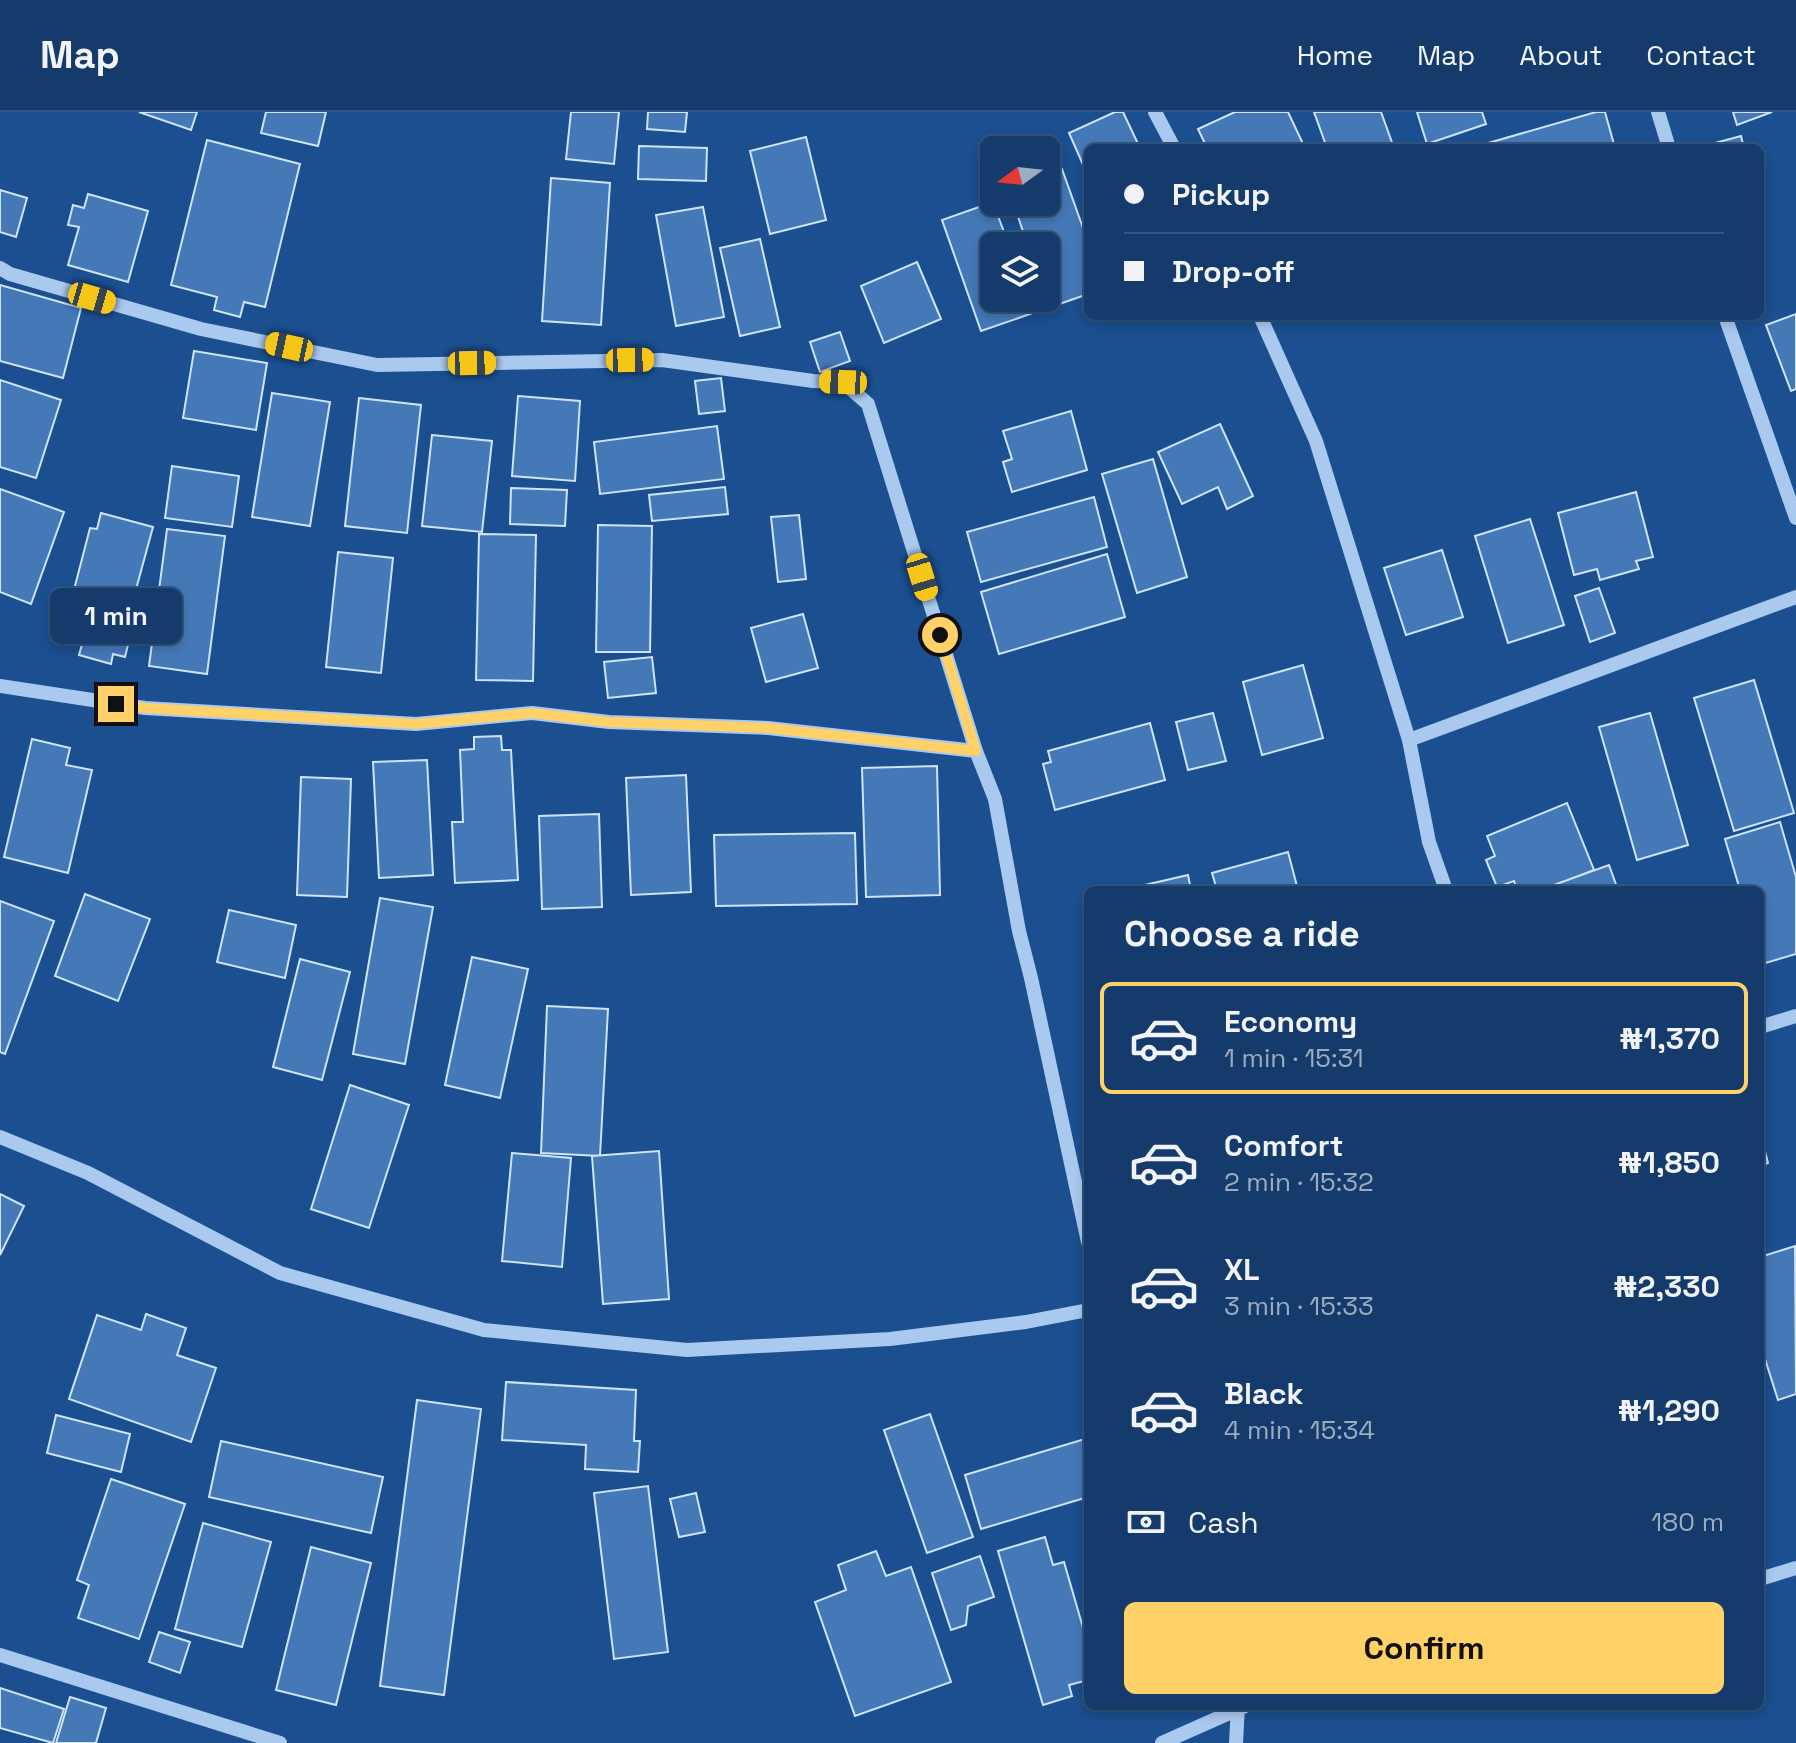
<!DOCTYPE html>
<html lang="en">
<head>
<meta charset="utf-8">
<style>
	body { margin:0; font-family:"Space Grotesk",sans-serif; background:#214673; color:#f1f3f6; height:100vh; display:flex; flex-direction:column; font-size:30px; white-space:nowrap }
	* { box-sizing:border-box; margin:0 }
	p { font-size:26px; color:#9dadc1 }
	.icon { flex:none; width:44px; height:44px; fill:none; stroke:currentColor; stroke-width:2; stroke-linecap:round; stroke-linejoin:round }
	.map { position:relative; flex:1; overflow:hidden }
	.drawer { position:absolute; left:1084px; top:774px; width:680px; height:824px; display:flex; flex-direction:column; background:#143b6b; border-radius:12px; box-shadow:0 4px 12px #0003,0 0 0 2px #33557e }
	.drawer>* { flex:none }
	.top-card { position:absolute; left:1084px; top:32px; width:680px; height:176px; border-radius:12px; box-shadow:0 4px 12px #0003,0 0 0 2px #33557e; display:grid; align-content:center; height:176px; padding:0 40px; background:#143b6b }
	.needle { width:52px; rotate:255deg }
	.fabs { position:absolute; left:980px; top:24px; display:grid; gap:16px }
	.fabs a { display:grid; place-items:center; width:80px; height:80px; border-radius:12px; background:#143b6b; box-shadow:0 4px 12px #0003,0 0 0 2px #33557e; font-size:40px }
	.end { position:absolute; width:36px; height:36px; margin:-18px; border:10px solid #ffd166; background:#111; box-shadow:0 0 0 4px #111 }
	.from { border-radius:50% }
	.bubble { position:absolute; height:56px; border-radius:12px; background:#143b6b; box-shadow:0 4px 12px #0003,0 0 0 2px #33557e; font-size:26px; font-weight:600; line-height:56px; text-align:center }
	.car { position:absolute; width:24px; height:48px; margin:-24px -12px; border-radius:10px; box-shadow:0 0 6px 2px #0007; background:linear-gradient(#f5c518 24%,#345 0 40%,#f5c518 0 76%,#345 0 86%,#f5c518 0) }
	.top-card b { display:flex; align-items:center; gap:28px; height:76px; font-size:30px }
	.top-card b+b { border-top:2px solid #33557e }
	.top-card i { width:20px; height:20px; background:#f1f3f6 }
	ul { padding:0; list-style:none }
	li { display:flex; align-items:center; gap:24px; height:112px; margin:0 16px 12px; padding:0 24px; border:4px solid transparent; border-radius:12px }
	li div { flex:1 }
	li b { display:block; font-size:30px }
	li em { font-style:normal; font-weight:600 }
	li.selected { border-color:#ffd166 }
	li>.icon { width:72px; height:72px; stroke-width:1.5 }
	h2 { padding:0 40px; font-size:36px; line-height:96px }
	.pay { display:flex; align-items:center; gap:20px; height:88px; padding:0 40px; font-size:30px }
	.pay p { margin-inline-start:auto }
	.button { display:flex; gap:16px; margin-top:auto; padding:16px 40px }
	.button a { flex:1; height:92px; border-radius:12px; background:#ffd166; color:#111; font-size:32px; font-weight:600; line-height:92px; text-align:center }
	header { display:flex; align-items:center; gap:48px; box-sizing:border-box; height:112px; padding:0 40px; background:#143b6b; border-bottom:2px solid #33557e }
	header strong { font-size:38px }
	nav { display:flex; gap:44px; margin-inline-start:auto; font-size:28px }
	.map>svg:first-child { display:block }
	.building { fill:#4478b7; stroke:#cfe3fa; stroke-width:2 }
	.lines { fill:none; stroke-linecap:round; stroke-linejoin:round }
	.minor { stroke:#a9c9ee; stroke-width:14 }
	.route { stroke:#ffd166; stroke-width:10 }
</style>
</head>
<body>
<header>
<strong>Map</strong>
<nav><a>Home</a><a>Map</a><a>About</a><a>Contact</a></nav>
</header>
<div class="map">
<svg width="1796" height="1631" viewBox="0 0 1796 1631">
	<rect width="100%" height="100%" fill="#1b4f8f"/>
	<g class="building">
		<polygon points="139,0 197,0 191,18"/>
		<polygon points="266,0 326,0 318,34 261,21"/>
		<polygon points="571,0 619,0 614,52 566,47"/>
		<polygon points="648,0 687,0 685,20 647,17"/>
		<polygon points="1115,0 1123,0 1140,36 1088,36 1088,64 1069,21"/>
		<polygon points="1235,0 1288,0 1305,36 1207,36 1198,17"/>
		<polygon points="1314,0 1381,0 1394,36 1327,36"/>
		<polygon points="1417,0 1482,0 1486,12 1427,32"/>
		<polygon points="1596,0 1605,0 1615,36 1471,36"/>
		<polygon points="1733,0 1772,0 1737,13"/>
		<polygon points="1741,24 1744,36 1700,36 1700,35"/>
		<polygon points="806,25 826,108 770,122 750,39"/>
		<polygon points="207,28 300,52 265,195 244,190 240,205 214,198 217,185 171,173"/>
		<polygon points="639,34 707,36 706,69 638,67"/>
		<polygon points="1062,57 1088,130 1088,182 1051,195 1046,183 1046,134 1028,134 1013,90 1046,90 1046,63"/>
		<polygon points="551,66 610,71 601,213 542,209"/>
		<polygon points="0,78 27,86 16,125 0,120"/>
		<polygon points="88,82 148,99 128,170 68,153 79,115 68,113 73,93 84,96"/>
		<polygon points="993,90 1009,134 994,134 994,186 1027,186 1033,201 981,219 942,108"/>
		<polygon points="703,95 724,205 676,214 656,103"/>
		<polygon points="760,127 780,215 740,224 720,136"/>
		<polygon points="917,150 941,207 884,231 861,174"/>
		<polygon points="0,173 81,196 63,266 0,249"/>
		<polygon points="1796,202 1796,277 1791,279 1766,213"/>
		<polygon points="840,220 850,249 820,260 810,230"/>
		<polygon points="194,239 267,251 256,318 183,306"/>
		<polygon points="721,266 725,299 699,302 695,269"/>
		<polygon points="0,268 61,288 36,366 0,355"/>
		<polygon points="272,281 330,290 310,414 252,405"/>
		<polygon points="518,284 580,289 575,369 512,364"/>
		<polygon points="359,286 421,293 407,421 345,414"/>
		<polygon points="1071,299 1087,358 1012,380 1003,350 1012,347 1003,319"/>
		<polygon points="1220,312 1253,384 1227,397 1218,375 1182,392 1158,340"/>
		<polygon points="717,314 724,367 600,382 594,330"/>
		<polygon points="432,323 492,329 482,420 422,414"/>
		<polygon points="1153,347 1187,465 1137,481 1102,362"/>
		<polygon points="172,354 239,364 232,415 165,406"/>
		<polygon points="725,375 728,402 652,409 649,383"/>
		<polygon points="511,376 567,378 565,414 510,412"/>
		<polygon points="0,377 64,400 31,492 0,480"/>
		<polygon points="1636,380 1653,445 1636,449 1639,457 1600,468 1597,457 1574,463 1558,401"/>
		<polygon points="1094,385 1107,435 981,470 967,420"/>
		<polygon points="101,401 153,415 135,481 146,484 142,500 134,498 128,520 131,521 125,545 113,542 111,552 79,543 83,529 62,524 90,416 97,417"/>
		<polygon points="799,403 806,467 778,470 771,405"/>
		<polygon points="1530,407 1564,513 1508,531 1475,424"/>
		<polygon points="598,413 652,414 650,540 596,540"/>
		<polygon points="167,417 225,424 207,562 149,554"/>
		<polygon points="479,422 536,423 533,569 476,568"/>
		<polygon points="1442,438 1463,505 1406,523 1384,456"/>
		<polygon points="338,440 393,446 381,561 326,555"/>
		<polygon points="1107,442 1125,505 999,542 981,480"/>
		<polygon points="1599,476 1615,521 1590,530 1575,484"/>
		<polygon points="803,502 818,556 766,570 751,516"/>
		<polygon points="652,545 656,581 608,586 604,550"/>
		<polygon points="1303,553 1323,626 1262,643 1243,570"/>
		<polygon points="1754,568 1794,701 1734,719 1694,586"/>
		<polygon points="1213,601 1226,649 1188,658 1176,610"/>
		<polygon points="1650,601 1688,733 1637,748 1599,615"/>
		<polygon points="1150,611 1165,668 1055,698 1043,652 1051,650 1048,639"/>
		<polygon points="501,624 502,638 511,638 518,768 455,771 452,710 463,710 460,638 474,637 474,625"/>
		<polygon points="32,627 70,636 66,653 92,658 68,761 4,745"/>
		<polygon points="427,648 433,763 379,766 373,650"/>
		<polygon points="937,654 940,783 866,785 862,656"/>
		<polygon points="686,663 691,780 631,783 626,666"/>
		<polygon points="301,665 351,667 347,785 297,783"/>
		<polygon points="1567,691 1594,758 1544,778 1517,778 1514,769 1497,775 1486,748 1495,744 1487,724"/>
		<polygon points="599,702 602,795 542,797 539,704"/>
		<polygon points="1780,710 1796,765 1796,842 1762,852 1760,778 1740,778 1725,727"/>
		<polygon points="855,721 857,792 716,794 714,723"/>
		<polygon points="1288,740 1298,778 1217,778 1212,761"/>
		<polygon points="1609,753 1618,778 1540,778"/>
		<polygon points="1188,763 1191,778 1123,778"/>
		<polygon points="85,782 150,807 118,889 55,864"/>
		<polygon points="380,786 433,795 405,952 353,942"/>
		<polygon points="0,789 54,809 5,942 0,940"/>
		<polygon points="229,798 296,813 285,866 217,850"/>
		<polygon points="472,845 528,857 500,986 445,973"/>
		<polygon points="300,847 350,860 322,968 273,955"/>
		<polygon points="547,894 608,897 600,1044 541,1041"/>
		<polygon points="350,973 409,993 369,1116 311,1097"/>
		<polygon points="1760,1021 1768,1051 1760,1054"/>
		<polygon points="659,1039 669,1187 603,1192 592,1044"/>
		<polygon points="512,1041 571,1046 562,1155 502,1149"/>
		<polygon points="0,1082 24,1094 0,1143"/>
		<polygon points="1795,1134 1796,1282 1778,1288 1760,1231 1760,1145"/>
		<polygon points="146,1202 186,1216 177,1243 216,1256 191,1330 69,1287 97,1203 141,1218"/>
		<polygon points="506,1270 636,1278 634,1329 640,1329 638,1360 585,1357 586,1333 502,1328"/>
		<polygon points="417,1288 481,1297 444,1583 380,1574"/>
		<polygon points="930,1302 973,1425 927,1441 884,1318"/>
		<polygon points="56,1303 130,1322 121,1360 47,1341"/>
		<polygon points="1088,1326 1088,1385 981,1417 965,1363"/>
		<polygon points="221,1329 383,1365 371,1421 209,1385"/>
		<polygon points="111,1367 185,1392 139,1527 78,1506 89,1473 77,1468"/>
		<polygon points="648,1374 668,1540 614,1547 594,1381"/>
		<polygon points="696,1381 705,1420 679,1425 670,1387"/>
		<polygon points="203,1411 271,1430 242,1535 175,1517"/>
		<polygon points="1045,1425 1053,1453 1064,1450 1088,1533 1088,1568 1069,1573 1072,1584 1043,1593 998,1439"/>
		<polygon points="311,1435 371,1451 336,1593 276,1578"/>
		<polygon points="876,1439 886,1464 911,1455 951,1570 855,1604 815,1490 846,1478 838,1453"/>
		<polygon points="980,1444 994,1485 968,1494 966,1513 951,1518 932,1461"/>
		<polygon points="159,1520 190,1530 180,1561 149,1550"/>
		<polygon points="0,1576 64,1597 53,1631 0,1616"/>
		<polygon points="70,1585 106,1596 96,1631 56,1631"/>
	</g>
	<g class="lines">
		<g class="minor">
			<polyline points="1155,0 1174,36"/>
			<polyline points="1658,0 1669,36"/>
			<polyline points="0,156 10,162 201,217 377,253 662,248 813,269 843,270 868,292 976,639"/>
			<polyline points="1260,204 1316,329 1409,628 1429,730 1446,778"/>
			<polyline points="1725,204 1796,406"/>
			<polyline points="0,574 145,596 416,612 532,601 609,610 768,616 976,639 995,687 1019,819 1031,866 1088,1130"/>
			<polyline points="1409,628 1796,485"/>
			<polyline points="1760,915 1796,904"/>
			<polyline points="0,1025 88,1061 280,1161 484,1218 687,1238 890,1227 1026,1210 1088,1198"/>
			<polyline points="1760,1467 1796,1456"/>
			<polyline points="0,1543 280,1631"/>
			<polyline points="1162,1631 1245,1594"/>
			<polyline points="1236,1631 1238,1594"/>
		</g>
	</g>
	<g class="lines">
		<polyline class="route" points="116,592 145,596 416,612 532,601 609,610 768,616 976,639 940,523"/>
	</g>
</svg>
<div class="fabs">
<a><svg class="needle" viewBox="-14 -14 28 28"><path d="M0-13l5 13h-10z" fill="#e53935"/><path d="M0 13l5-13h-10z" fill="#9dadc1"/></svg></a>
<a><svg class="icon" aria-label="layers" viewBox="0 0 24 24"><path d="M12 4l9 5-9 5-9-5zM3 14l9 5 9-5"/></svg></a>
</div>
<i class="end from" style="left:940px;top:523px"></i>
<i class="end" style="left:116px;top:592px"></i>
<div class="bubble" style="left:50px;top:476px;width:132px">1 min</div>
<i class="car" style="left:92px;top:186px;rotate:106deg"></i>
<i class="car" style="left:289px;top:235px;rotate:282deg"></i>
<i class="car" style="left:630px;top:248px;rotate:89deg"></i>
<i class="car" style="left:472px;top:251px;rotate:89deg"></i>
<i class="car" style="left:843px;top:270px;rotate:272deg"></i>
<i class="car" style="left:922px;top:465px;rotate:163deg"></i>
<div class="top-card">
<b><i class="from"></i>Pickup</b>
<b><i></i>Drop-off</b>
</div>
<section class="drawer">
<h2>Choose a ride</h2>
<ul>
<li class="selected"><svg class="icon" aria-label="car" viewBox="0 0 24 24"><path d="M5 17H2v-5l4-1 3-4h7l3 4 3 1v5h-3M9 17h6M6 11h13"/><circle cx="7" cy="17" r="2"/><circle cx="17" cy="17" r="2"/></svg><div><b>Economy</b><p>1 min · 15:31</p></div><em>₦1,370</em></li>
<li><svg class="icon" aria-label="car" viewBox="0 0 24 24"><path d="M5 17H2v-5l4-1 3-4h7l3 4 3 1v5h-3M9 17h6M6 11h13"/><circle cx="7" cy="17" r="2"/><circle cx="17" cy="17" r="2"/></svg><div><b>Comfort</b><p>2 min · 15:32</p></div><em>₦1,850</em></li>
<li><svg class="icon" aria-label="car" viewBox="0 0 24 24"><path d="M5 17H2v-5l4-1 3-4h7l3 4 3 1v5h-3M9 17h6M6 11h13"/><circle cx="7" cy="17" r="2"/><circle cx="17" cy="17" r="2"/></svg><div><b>XL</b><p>3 min · 15:33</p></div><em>₦2,330</em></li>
<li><svg class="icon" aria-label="car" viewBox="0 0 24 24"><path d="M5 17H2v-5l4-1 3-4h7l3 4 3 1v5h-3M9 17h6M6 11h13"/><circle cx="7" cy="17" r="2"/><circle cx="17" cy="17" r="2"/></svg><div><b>Black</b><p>4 min · 15:34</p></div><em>₦1,290</em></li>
</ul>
<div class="pay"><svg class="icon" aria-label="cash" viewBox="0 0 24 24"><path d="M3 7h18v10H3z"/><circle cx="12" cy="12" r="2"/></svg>Cash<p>180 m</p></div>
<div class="button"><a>Confirm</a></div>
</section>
</div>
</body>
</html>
